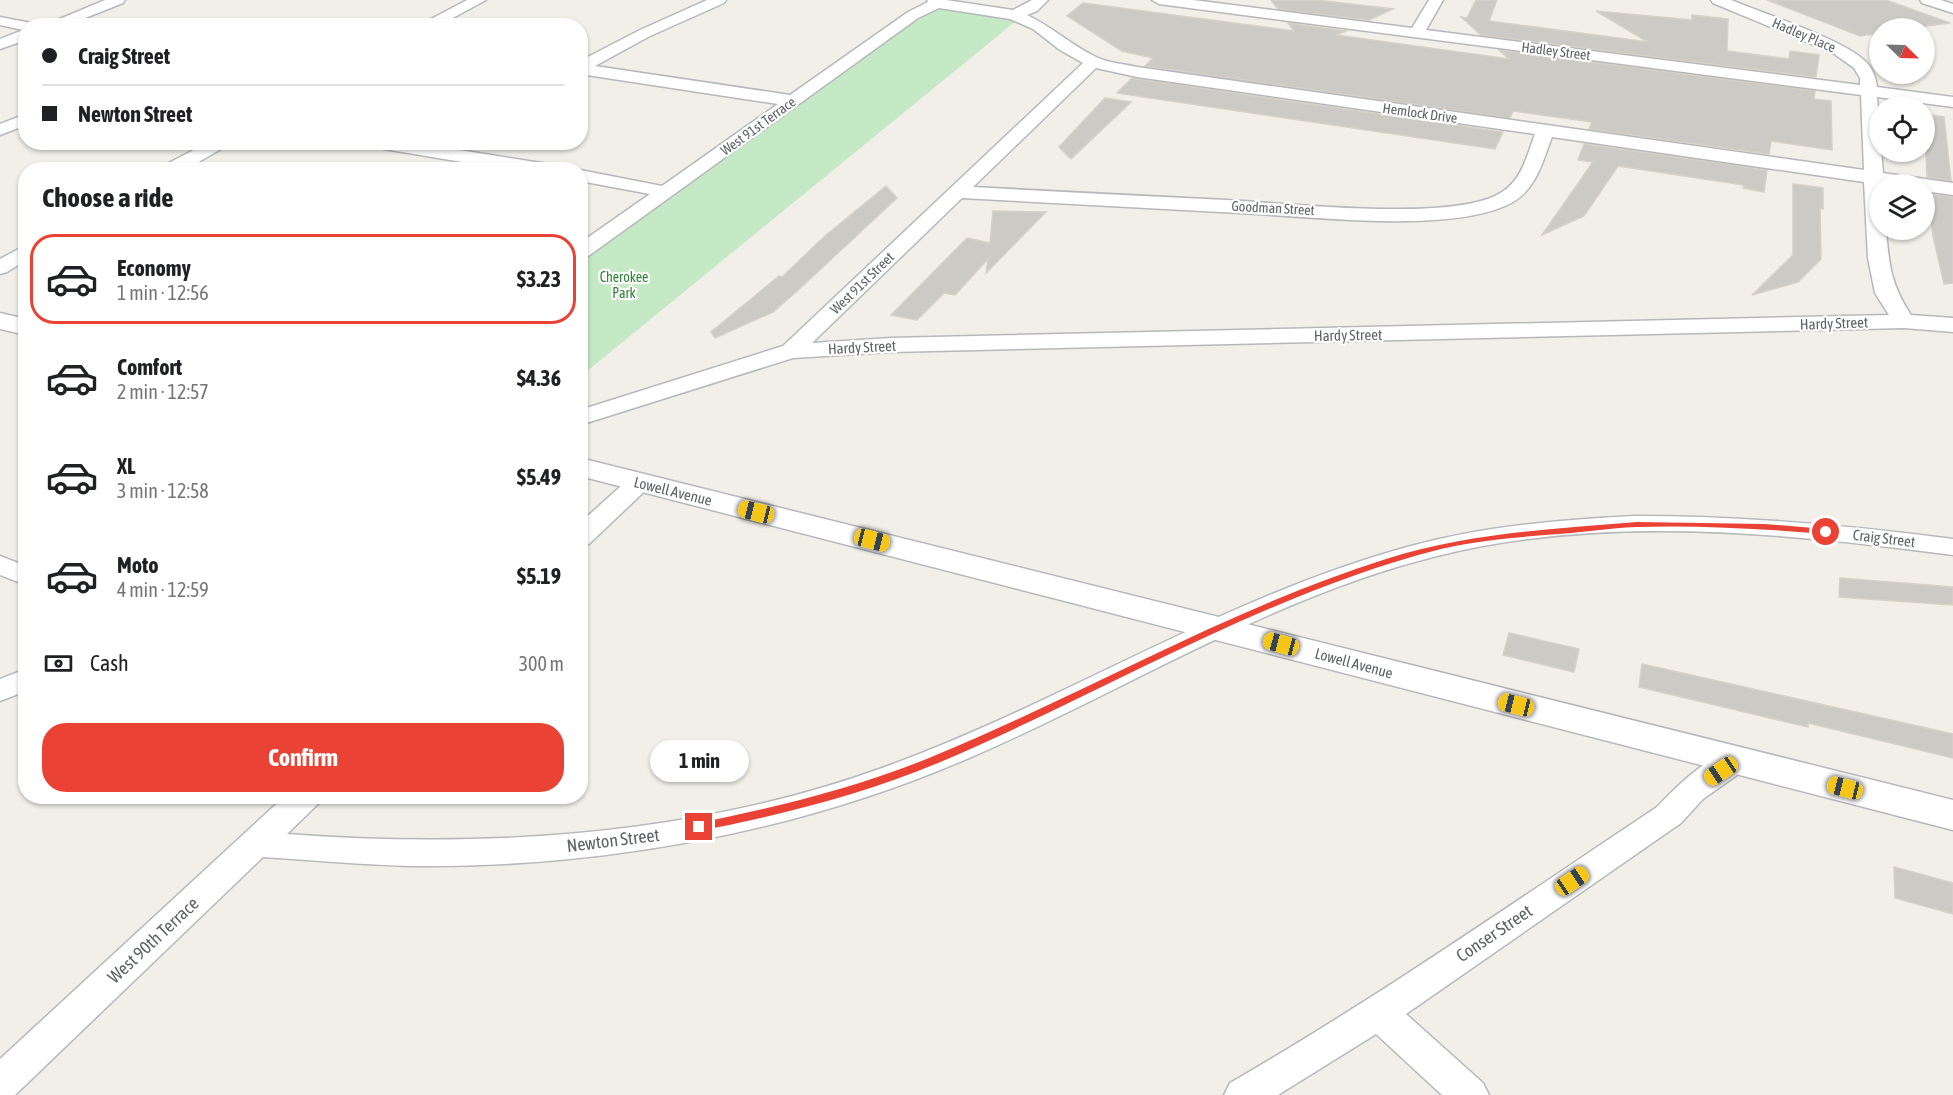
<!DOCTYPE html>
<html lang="en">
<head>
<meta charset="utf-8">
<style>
	body { margin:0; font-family:"Asap Condensed",sans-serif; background:#f2f2f2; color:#202124; height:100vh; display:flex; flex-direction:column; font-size:22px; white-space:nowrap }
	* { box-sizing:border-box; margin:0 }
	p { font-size:20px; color:#757577 }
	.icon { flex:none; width:33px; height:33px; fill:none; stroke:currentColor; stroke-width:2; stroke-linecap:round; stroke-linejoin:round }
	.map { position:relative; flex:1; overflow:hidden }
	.side { position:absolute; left:18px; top:162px; width:570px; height:642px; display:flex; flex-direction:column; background:#fff; border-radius:24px; box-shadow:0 2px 4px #0004 }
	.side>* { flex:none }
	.hud { position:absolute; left:18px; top:18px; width:570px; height:132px; border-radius:24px; box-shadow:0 2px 4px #0004; display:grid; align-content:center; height:132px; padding:0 24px; background:#fff }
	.needle { width:39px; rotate:113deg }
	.tools { position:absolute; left:1869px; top:18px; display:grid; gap:12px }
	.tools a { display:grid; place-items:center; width:66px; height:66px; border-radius:50%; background:#fff; box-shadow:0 2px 4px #0004; font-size:30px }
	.end { position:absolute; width:27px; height:27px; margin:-14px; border:8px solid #ea4335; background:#fff; box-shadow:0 0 0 3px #fff }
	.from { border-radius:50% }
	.bubble { position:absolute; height:42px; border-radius:21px; background:#fff; box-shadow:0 2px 4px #0004; font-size:20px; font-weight:700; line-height:42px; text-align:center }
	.car { position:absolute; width:18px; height:36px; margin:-18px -9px; border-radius:8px; box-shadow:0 0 4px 2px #0007; background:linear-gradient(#f5c518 24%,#345 0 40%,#f5c518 0 76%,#345 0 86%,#f5c518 0) }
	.hud b { display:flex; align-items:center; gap:21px; height:57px; font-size:22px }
	.hud b+b { border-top:2px solid #e0e0e0 }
	.hud i { width:15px; height:15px; background:#202124 }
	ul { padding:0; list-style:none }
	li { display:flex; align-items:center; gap:18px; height:90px; margin:0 12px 9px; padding:0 12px; border:3px solid transparent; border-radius:24px }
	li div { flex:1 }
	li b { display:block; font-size:22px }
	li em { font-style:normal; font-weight:700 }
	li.on { border-color:#ea4335 }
	li>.icon { width:54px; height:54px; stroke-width:1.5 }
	h2 { padding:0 24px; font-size:27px; line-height:72px }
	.pay { display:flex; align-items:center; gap:15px; height:66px; padding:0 24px; font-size:22px }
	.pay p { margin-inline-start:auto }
	.action { display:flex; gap:12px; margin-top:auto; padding:12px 24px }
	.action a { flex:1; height:69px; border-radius:24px; background:#ea4335; color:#fff; font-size:24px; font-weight:700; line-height:69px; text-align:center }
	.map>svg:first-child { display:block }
	.green { fill:#c5e8c5 }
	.building { fill:#cccac5; stroke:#d6d1c6; stroke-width:1.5 }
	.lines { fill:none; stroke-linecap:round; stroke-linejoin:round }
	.minor-casing { stroke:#b5b8bc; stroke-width:3 }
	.tertiary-casing { stroke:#b5b8bc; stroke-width:3 }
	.minor { fill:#fff; fill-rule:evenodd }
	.tertiary { fill:#fff; fill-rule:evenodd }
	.route { fill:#ea4335 }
	.labels { text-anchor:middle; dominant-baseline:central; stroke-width:4.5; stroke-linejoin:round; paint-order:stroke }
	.far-street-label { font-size:14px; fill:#5f6368; stroke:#fff }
	.far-park-label { font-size:14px; fill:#348238; stroke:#fff }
	.street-label { font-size:15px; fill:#5f6368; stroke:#fff }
	.near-street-label { font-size:18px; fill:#5f6368; stroke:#fff }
</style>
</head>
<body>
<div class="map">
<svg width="1953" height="1095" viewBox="0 0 1953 1095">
	<rect width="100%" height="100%" fill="#f1efe8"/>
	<polygon class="green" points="945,8 1000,16 1016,21 581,376 580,263 915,20 928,11"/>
	<g class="building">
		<polygon points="1271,0 1317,0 1393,9 1369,20 1278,9"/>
		<polygon points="1476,0 1497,0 1489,21 1648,42 1596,11 1692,20 1692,15 1728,19 1727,51 1789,59 1790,51 1819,55 1816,77 1481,35 1461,17 1467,18"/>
		<polygon points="1767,0 1886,0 1950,23 1911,28 1880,28 1880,33 1860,36"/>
		<polygon points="1083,3 1294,31 1288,23 1346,31 1336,35 1509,59 1499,50 1815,91 1814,99 1831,101 1832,150 1771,141 1769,154 1589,129 1592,122 1513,111 1510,118 1145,66 1153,58 1122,51 1067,16"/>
		<polygon points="1132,78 1137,79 1503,132 1495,149 1117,93"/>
		<polygon points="1105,98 1131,102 1071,159 1059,147"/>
		<polygon points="1924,114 1944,117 1951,181 1927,177"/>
		<polygon points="1584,144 1767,170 1764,192 1743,188 1744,185 1618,166 1584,216 1542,235 1593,162 1578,160"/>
		<polygon points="1793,184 1823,188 1823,209 1820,208 1821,259 1798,282 1752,295 1793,255"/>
		<polygon points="886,186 897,198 796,292 773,312 715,338 711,332 779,276 782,277 825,236"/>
		<polygon points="1928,194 1953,197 1953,283 1944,284 1933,236"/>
		<polygon points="993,211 1046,212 986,273 988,259 955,295 944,293 917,320 891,315 967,238 990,243"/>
		<polygon points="1840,578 1953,587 1953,605 1839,597"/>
		<polygon points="1509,633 1579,649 1574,672 1503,655"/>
		<polygon points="1642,664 1953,734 1953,758 1808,723 1808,727 1639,687"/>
		<polygon points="1894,867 1953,883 1953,914 1895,898"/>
	</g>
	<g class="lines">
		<g class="minor-casing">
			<g id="minor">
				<polygon points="105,0 125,0 123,3 65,26 43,26"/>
				<polygon points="467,0 486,0 438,26 418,26"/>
				<path d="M707,0H726L724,3L650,36L595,66L790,95L908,12L928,2L927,0H946L1013,10L1032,0H1048L1037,11L1027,15C1051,26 1071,45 1096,57C1108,63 1124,64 1137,67L1864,170L1861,95L1159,4L1152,0H1193L1412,28L1429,0H1443L1426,30L1860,85V78L1854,68L1833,53L1713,3L1711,0H1731C1762,13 1845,40 1866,62C1873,69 1876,78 1877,87L1953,97V107L1877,97L1883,173L1953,183V195L1924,191V184H1880V230H1886C1889,265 1891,285 1911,315L1953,318V332L1904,328L891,352L793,358L580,425V410L783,346L1083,63L1060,50L1033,29L1010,19L939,8L918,18L587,257L580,259V243L650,194L580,181V170L662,186L778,104L580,74V61L640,30ZM1096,68L1137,77L1535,134C1527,156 1522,179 1502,192C1456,223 1287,203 1227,200C1143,196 1058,192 973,187ZM1552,137L1864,182L1868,258L1875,293L1889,315L891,338L812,343L962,198C1054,203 1147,208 1239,213C1308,216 1455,235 1513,202C1537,188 1543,160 1552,137Z"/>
				<polygon points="1920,0 1941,0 1953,4 1953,13 1922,3"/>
				<polygon points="0,17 31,23 33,26 26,26 26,40 0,49 0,39 23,30 0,25"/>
				<polygon points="26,114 26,125 0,135 0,124"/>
				<polygon points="209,142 233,142 185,170 161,170 163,166"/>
				<polygon points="363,142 409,142 548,164 555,166 557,170 510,170 372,147"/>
				<polygon points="26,245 26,260 7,272 0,274 0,259"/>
				<polygon points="640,474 649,477 653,482 649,487 589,544 580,546 580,523 631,477"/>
				<path d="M1634,516C1741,516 1847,525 1953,539V555C1784,533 1605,514 1437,556C1271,597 1125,691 969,758C796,833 601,868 412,866C362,865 312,860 263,857L15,1095H0V1059L285,796H322L318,804L287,834C486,849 695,836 885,767C1064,702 1226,596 1411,546C1484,526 1559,520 1634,516Z"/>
				<polygon points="0,556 26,566 26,585 0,575"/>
				<polygon points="26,669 26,691 0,701 0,679"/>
				<path d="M1736,749L1747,752L1752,760L1747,768L1703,799L1681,823L1406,1014L1483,1083L1489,1095H1442L1376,1034L1278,1095H1224L1230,1083C1377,998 1516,901 1657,807C1679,784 1705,758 1736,749Z"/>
			</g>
		</g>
		<g class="tertiary-casing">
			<g id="tertiary">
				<polygon points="0,313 26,319 26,335 0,329"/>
				<polygon points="580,458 1953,800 1953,830 580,476"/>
			</g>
		</g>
		<use href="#minor" class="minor"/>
		<use href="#tertiary" class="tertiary"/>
	</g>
	<path class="route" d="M1637,522L1765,524L1826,529L1831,532L1826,534C1763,529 1699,525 1636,527C1610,528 1585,532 1559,534C1520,537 1479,540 1441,549C1264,594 1106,692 938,763C862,795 780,815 699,831L693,827L699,823C777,807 855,788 929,758C1083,695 1227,609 1386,559C1468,533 1552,529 1637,522Z"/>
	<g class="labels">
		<g class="far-street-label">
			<text transform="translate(1804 35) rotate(23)">Hadley Place</text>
			<text transform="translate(1556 51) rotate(7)">Hadley Street</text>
			<text transform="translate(1420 113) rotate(8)">Hemlock Drive</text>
			<text transform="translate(758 126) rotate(-36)">West 91st Terrace</text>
			<text transform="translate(1273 208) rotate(3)">Goodman Street</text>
			<text transform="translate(862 283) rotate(-44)">West 91st Street</text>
		</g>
		<g class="far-park-label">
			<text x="624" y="277">Cherokee<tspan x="624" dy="16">Park</tspan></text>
		</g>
		<g class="street-label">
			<text transform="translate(1834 323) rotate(-2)">Hardy Street</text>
			<text transform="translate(1348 335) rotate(-1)">Hardy Street</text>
			<text transform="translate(862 347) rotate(-3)">Hardy Street</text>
			<text transform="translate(673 491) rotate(14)">Lowell Avenue</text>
			<text transform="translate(1884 538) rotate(7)">Craig Street</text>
			<text transform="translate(1354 663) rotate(15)">Lowell Avenue</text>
		</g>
		<g class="near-street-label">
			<text transform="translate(613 840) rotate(-7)">Newton Street</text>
			<text transform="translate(1494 933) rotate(-34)">Conser Street</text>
			<text transform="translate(153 940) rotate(-43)">West 90th Terrace</text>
		</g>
	</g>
</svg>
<div class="tools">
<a><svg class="needle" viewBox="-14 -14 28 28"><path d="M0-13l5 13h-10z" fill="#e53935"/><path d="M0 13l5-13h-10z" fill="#757577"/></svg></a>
<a><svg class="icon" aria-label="locate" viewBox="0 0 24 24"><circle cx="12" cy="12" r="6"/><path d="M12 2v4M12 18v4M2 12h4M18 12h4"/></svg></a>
<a><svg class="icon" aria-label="layers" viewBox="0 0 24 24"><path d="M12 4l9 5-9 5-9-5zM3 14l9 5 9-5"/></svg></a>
</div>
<i class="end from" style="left:1826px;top:532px"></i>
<i class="end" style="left:699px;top:827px"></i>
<div class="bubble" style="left:650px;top:740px;width:99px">1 min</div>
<i class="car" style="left:756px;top:512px;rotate:284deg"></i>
<i class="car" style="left:872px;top:540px;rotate:104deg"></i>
<i class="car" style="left:1281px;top:644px;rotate:285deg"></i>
<i class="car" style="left:1516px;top:705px;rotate:284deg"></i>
<i class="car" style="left:1721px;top:771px;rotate:236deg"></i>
<i class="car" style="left:1845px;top:788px;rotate:284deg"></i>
<i class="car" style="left:1572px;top:881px;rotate:56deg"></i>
<div class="hud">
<b><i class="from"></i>Craig Street</b>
<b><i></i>Newton Street</b>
</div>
<section class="side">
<h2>Choose a ride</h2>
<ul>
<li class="on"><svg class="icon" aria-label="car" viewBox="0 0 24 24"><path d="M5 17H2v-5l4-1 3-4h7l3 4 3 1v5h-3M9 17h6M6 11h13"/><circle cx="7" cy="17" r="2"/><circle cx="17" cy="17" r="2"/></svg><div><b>Economy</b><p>1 min · 12:56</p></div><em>$3.23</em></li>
<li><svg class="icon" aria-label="car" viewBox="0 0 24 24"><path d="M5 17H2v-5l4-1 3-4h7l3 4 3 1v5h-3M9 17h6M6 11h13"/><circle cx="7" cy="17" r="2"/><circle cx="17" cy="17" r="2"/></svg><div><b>Comfort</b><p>2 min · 12:57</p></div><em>$4.36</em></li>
<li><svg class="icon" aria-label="car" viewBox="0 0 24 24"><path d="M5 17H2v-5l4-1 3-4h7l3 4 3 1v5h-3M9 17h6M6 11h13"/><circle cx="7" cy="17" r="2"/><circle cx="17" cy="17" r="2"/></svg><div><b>XL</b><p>3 min · 12:58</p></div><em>$5.49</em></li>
<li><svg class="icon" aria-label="car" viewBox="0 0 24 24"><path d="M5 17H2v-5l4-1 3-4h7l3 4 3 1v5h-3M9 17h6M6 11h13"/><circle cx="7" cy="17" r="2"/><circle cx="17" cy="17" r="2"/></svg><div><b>Moto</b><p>4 min · 12:59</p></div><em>$5.19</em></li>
</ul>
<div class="pay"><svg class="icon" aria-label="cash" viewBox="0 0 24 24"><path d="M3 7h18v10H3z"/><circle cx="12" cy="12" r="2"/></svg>Cash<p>300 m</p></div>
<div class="action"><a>Confirm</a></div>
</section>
</div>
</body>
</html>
